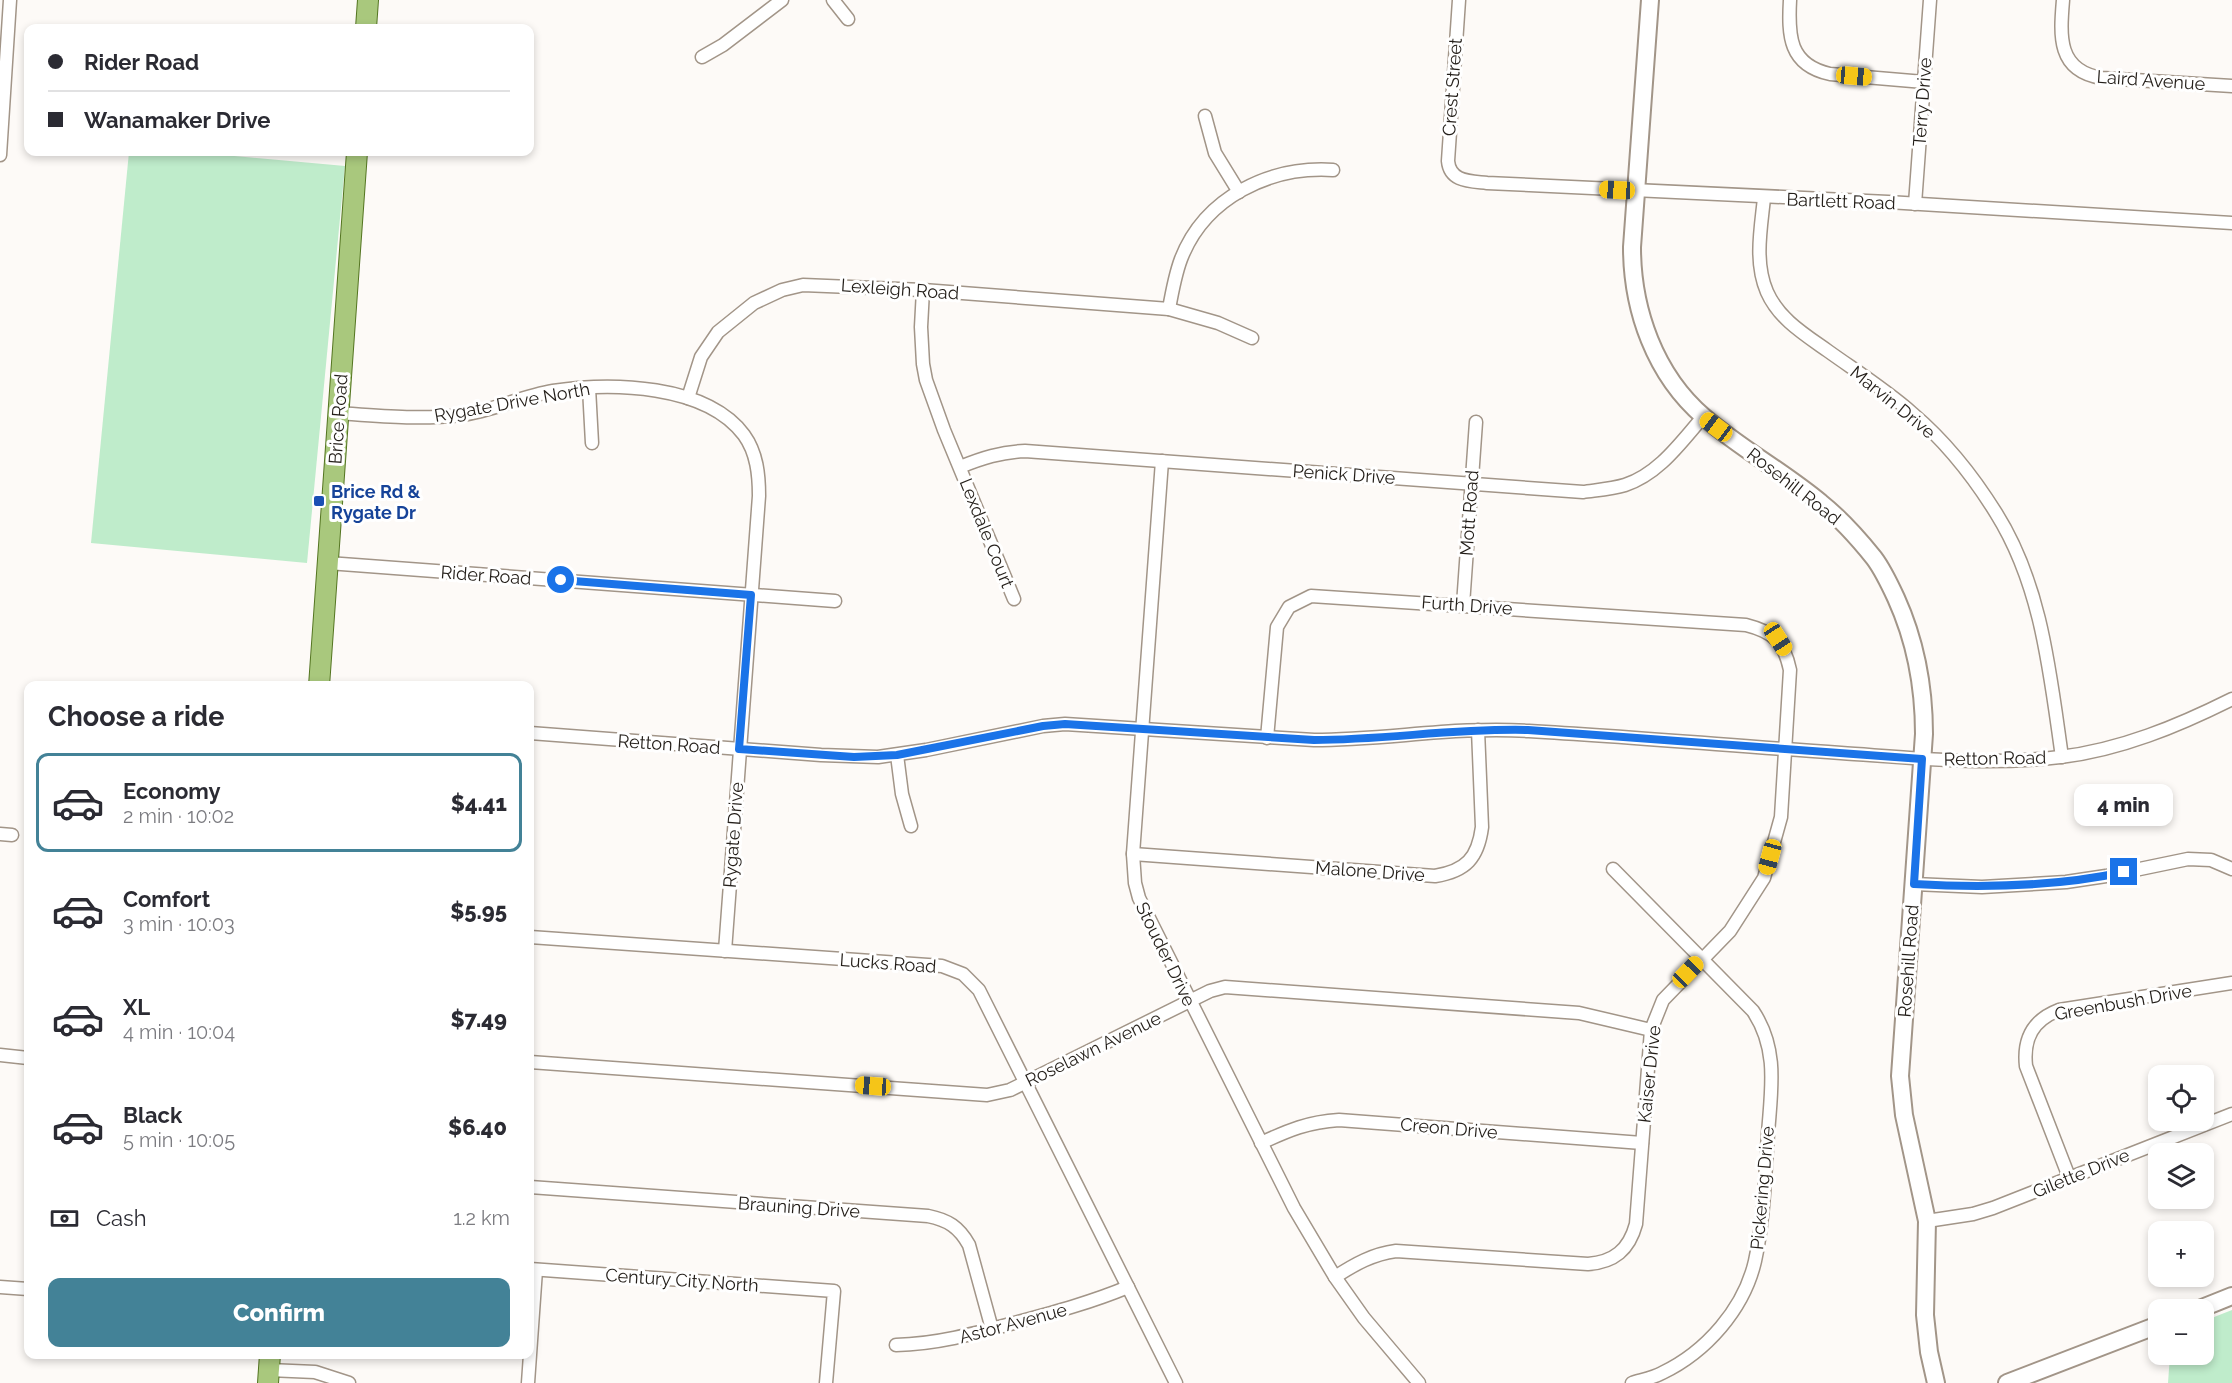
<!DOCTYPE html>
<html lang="en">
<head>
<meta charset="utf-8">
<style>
	body { margin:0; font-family:Raleway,sans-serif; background:#f7f7f7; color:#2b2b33; height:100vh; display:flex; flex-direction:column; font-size:22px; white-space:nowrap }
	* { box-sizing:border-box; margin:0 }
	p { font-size:20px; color:#7c7c81 }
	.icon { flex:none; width:33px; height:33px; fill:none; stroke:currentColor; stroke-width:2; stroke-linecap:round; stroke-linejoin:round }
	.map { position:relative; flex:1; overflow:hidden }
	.side { position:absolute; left:24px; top:681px; width:510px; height:678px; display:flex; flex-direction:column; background:#fff; border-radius:12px; box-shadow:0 3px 9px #0003 }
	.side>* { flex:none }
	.top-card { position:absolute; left:24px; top:24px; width:510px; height:132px; border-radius:12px; box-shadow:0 3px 9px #0003; display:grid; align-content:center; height:132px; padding:0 24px; background:#fff }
	.buttons { position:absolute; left:2148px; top:1065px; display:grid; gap:12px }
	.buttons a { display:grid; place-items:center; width:66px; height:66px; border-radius:12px; background:#fff; box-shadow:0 3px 9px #0003; font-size:30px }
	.end { position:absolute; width:27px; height:27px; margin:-14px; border:8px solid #1a73e8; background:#fff; box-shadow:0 0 0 3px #fff }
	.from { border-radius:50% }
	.bubble { position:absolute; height:42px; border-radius:12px; background:#fff; box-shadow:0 3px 9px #0003; font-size:20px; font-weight:800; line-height:42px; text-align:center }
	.car { position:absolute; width:18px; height:36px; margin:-18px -9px; border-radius:8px; box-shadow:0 0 4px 2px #0007; background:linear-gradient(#f5c518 24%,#345 0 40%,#f5c518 0 76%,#345 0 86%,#f5c518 0) }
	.top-card b { display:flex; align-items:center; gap:21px; height:57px; font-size:22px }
	.top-card b+b { border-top:2px solid #e1e1e2 }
	.top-card i { width:15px; height:15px; background:#2b2b33 }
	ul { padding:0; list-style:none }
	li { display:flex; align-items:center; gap:18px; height:99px; margin:0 12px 9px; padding:0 12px; border:3px solid transparent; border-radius:12px }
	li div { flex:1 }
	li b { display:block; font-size:22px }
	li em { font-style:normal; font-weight:800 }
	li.selected { border-color:#438297 }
	li>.icon { width:54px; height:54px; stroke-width:1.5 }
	h2 { padding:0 24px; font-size:27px; line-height:72px }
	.pay { display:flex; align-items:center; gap:15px; height:66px; padding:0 24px; font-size:22px }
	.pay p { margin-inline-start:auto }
	.button { display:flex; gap:12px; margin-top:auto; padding:12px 24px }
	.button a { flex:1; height:69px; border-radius:12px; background:#438297; color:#fff; font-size:24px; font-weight:800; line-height:69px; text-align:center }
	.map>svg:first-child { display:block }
	.green { fill:#bfeccb }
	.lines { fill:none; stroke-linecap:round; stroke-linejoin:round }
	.street-casing { stroke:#a29588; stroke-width:15 }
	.secondary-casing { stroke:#a29588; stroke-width:20 }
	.primary-casing { stroke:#547521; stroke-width:22 }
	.street { stroke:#fff; stroke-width:12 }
	.secondary { stroke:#fff; stroke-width:16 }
	.primary { stroke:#a9c87d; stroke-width:20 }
	.route { stroke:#1a73e8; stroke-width:8 }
	.transit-dot { fill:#1a4fb4; stroke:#fff; stroke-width:2 }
	.labels { text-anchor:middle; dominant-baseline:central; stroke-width:6; stroke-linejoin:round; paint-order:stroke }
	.street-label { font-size:18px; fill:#231e19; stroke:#fff }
	.transit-label { font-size:18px; font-weight:bold; fill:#164399; stroke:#fff; text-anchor:start }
</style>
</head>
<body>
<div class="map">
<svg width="2232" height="1383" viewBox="0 0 2232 1383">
	<rect width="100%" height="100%" fill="#fdfaf7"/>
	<g class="green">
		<polygon points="129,152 191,152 345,166 307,563 91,543"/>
		<polygon points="2232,1310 2232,1383 2168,1383 2170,1355 2204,1354 2204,1321"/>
	</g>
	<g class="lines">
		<g class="street-casing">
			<g id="street">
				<polyline points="833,0 848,19"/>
				<path d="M1459,0L1448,161C1450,182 1470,181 1487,183L1888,202L2232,223"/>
				<path d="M1790,0C1788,36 1789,65 1830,74L1924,82"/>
				<path d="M2063,0C2060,36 2057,71 2102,78L2232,86"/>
				<polyline points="702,57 723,45 782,0"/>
				<polyline points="1205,116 1215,153 1239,192"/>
				<polyline points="0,155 10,0"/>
				<path d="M1764,198C1761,228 1754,262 1767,292C1779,319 1804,334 1828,351C1856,371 1886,390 1912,413C1945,441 1973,476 1996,513C2042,586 2050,674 2062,757"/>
				<polyline points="1915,204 1930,0"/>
				<polyline points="923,290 921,327 923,364 926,380 944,430 1014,599"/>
				<path d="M1169,309C1172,292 1175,275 1181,259C1205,197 1270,166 1333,170"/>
				<polyline points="589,388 592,443"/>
				<polyline points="688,398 701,357 718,332 754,303 782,290 803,285 923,290 1169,309 1218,323 1252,338"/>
				<path d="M338,413C380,416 420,420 461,415C493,411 522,396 553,391C611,382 706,384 744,435C757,453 759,475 759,496L725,951"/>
				<polyline points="1162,461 1133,854 1135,883 1139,898 1294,1208 1335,1277 1364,1318 1419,1383"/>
				<path d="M960,467C982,458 1001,452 1025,451L1583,492C1597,490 1612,489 1625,485C1659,474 1681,442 1703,417"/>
				<polyline points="328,563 835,601"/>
				<polyline points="1463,605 1476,422"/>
				<path d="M530,733L821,755L878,757L926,750L1043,726L1065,724L1314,740C1386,740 1457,726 1529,731C1633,737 1737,746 1841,753C1914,758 1987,766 2060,757C2120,750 2178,726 2232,699"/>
				<path d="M1267,738L1277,627L1289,607L1311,596L1746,625C1774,632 1784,642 1790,670L1781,817L1764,878L1730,931L1663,1000L1651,1030L1636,1224C1629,1250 1614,1262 1588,1264L1396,1251C1373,1254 1355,1264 1335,1277"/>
				<polyline points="897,755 902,794 911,826"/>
				<polyline points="0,834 12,835"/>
				<path d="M1133,854L1435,876C1466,871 1478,858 1482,827L1478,730"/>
				<path d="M1613,869L1753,1011C1779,1050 1771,1090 1768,1134C1765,1176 1764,1220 1755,1261C1744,1309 1706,1352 1662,1373C1653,1378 1641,1380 1632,1383"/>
				<polyline points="1914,884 1982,887 2066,882 2106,876 2188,859 2211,860 2232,869"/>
				<polyline points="530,937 942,966 963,974 979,990 1176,1383"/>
				<polyline points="0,1055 28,1058"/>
				<polyline points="530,1062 987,1095 1010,1090 1210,991 1225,987 1579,1013 1651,1030"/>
				<path d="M1261,1143C1289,1130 1308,1122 1339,1120L1642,1143"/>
				<path d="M2069,1177L2026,1066C2023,1038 2033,1020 2059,1010L2232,983"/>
				<path d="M530,1187L928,1216C948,1220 959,1227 969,1245L992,1329"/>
				<polyline points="1927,1221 1973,1214 1993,1208 2232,1114"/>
				<polyline points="530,1269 834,1291 826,1383"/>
				<polyline points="0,1287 28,1289"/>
				<path d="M896,1345C938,1344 977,1333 1018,1322C1055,1312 1092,1302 1128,1287"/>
				<polyline points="269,1370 315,1372 349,1383"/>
				<polyline points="528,1383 536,1270"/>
			</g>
		</g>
		<g class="secondary-casing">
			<g id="secondary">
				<path d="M1650,0L1632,247C1632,310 1655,375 1704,417C1741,449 1784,472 1821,503C1841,519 1858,538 1874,558C1883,570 1890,585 1896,598C1916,642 1924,686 1924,734L1900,1076L1904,1115L1927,1221L1925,1315L1929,1352L1936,1383"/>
				<polyline points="2197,1310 2232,1296"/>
				<polyline points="2007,1383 2158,1325"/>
			</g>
		</g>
		<g class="primary-casing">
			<g id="primary">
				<polyline points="366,28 368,0"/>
				<polyline points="319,686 357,152"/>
				<polyline points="268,1383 270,1354"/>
			</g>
		</g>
		<use href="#street" class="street"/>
		<use href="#secondary" class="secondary"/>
		<use href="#primary" class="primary"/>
	</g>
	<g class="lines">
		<path class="route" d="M561,580L751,595L739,749L854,757L897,755L1043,726L1065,724L1314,740C1386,740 1456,728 1528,730L1922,759L1914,884C1984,888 2055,887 2124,872"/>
	</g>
	<rect class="transit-dot" x="313" y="495" width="12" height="12" rx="3"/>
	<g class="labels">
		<g class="street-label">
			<text transform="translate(2151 80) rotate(4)">Laird Avenue</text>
			<text transform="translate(1452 87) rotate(-86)">Crest Street</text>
			<text transform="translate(1922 102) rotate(-86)">Terry Drive</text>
			<text transform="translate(1841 201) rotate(2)">Bartlett Road</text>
			<text transform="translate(900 289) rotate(4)">Lexleigh Road</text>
			<text transform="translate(512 402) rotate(-10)">Rygate Drive North</text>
			<text transform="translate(1893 402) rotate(39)">Marvin Drive</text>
			<text transform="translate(338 419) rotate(-86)">Brice Road</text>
			<text transform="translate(1344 474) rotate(4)">Penick Drive</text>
			<text transform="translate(1794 486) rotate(38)">Rosehill Road</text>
			<text transform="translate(1469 513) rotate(-86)">Mott Road</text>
			<text transform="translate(987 533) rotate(68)">Lexdale Court</text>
			<text transform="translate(486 575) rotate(4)">Rider Road</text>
			<text transform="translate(1467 605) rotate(4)">Furth Drive</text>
			<text transform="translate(669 744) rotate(4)">Retton Road</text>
			<text transform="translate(1995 758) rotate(-1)">Retton Road</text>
			<text transform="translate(733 835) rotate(-86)">Rygate Drive</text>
			<text transform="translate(1370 871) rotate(4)">Malone Drive</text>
			<text transform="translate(1166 954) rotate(64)">Stouder Drive</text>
			<text transform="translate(1908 961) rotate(-86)">Rosehill Road</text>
			<text transform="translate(888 963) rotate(4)">Lucks Road</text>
			<text transform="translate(2123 1002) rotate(-10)">Greenbush Drive</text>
			<text transform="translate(1093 1049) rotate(-26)">Roselawn Avenue</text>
			<text transform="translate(1649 1074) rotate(-84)">Kaiser Drive</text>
			<text transform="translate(1449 1128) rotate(5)">Creon Drive</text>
			<text transform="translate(2081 1173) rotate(-22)">Gilette Drive</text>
			<text transform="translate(1762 1188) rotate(-85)">Pickering Drive</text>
			<text transform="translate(799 1207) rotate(4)">Brauning Drive</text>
			<text transform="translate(682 1280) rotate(4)">Century City North</text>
			<text transform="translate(1013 1323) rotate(-15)">Astor Avenue</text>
		</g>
		<g class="transit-label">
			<text x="331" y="491">Brice Rd &amp;<tspan x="331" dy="21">Rygate Dr</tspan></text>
		</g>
	</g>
</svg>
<div class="buttons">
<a><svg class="icon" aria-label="locate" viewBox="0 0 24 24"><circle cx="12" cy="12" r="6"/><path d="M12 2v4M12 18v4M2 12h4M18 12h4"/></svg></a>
<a><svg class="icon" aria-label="layers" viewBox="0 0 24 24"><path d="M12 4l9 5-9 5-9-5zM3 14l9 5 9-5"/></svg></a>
<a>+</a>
<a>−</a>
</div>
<i class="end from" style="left:561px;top:580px"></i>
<i class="end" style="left:2124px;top:872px"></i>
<div class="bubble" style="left:2074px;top:784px;width:99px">4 min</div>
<i class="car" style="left:1854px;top:76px;rotate:95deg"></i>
<i class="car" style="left:1617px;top:190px;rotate:273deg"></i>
<i class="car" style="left:1716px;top:427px;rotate:307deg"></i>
<i class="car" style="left:1778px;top:639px;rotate:147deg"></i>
<i class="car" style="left:1770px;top:857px;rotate:195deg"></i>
<i class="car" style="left:1688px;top:972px;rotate:44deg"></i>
<i class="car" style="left:873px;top:1086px;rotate:274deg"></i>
<div class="top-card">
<b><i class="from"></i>Rider Road</b>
<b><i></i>Wanamaker Drive</b>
</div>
<section class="side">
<h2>Choose a ride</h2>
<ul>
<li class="selected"><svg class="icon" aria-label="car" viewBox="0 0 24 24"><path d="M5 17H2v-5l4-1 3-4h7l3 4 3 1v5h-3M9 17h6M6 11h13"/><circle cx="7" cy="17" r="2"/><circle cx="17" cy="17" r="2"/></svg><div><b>Economy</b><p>2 min · 10:02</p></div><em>$4.41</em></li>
<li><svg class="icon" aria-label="car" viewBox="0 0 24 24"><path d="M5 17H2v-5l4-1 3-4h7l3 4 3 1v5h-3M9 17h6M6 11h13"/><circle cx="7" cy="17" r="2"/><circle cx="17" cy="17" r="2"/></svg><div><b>Comfort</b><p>3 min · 10:03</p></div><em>$5.95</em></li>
<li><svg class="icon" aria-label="car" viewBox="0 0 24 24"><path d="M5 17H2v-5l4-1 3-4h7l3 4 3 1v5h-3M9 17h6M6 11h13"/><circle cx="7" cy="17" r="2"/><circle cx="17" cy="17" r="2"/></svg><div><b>XL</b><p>4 min · 10:04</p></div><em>$7.49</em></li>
<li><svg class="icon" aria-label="car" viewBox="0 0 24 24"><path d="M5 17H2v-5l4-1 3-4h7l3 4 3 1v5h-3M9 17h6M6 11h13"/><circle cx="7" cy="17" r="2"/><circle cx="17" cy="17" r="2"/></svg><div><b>Black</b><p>5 min · 10:05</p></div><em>$6.40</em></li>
</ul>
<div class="pay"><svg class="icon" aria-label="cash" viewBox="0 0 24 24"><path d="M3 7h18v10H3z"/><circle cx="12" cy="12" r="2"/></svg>Cash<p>1.2 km</p></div>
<div class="button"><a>Confirm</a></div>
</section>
</div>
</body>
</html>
